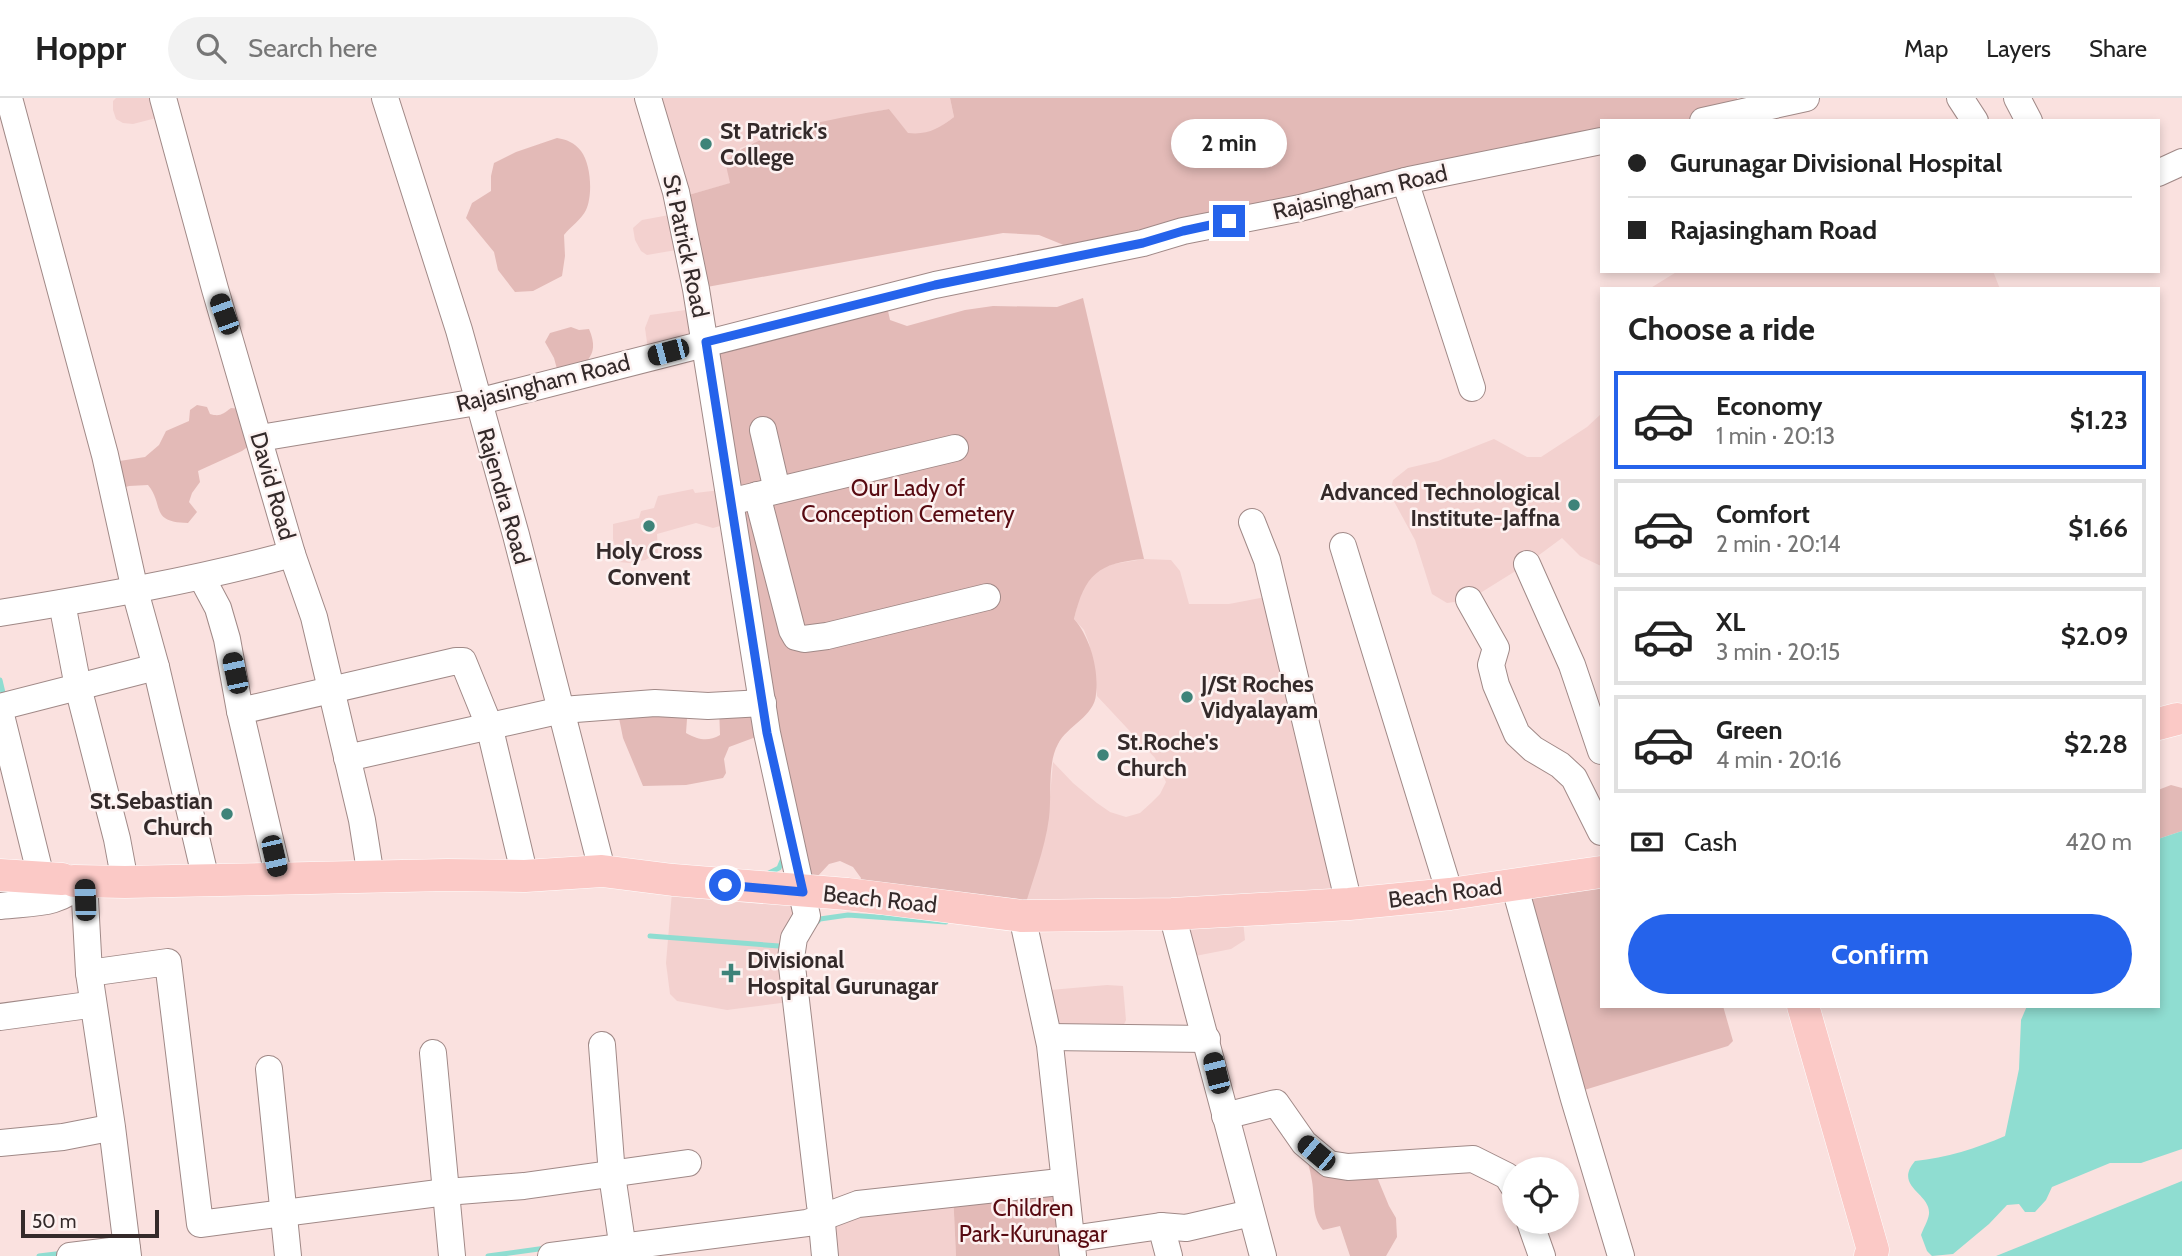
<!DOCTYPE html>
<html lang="en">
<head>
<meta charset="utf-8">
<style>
	body { margin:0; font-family:Cabin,sans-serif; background:#f2f2f2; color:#222; height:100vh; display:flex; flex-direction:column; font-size:26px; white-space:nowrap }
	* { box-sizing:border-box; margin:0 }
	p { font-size:23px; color:#767676 }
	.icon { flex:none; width:38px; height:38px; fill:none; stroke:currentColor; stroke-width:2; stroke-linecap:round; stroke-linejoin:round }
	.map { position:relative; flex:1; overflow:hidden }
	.side { position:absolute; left:1600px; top:189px; width:560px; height:721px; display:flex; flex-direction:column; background:#fff; border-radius:0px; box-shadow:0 4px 10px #0003 }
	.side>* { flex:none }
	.banner { position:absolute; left:1600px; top:21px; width:560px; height:154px; border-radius:0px; box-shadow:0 4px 10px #0003; display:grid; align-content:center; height:154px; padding:0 28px; background:#fff }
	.controls { position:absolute; left:1502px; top:1059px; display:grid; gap:14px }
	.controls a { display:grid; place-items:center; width:77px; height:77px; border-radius:50%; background:#fff; box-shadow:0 4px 10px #0003; font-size:35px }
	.scale { position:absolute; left:21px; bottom:18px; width:138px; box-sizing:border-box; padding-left:7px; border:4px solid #342a2a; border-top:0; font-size:19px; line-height:24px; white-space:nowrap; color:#342a2a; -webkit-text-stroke:5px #fdf2f1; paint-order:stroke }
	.end { position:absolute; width:32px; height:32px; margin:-16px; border:9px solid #2563eb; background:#fff; box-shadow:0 0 0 4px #fff }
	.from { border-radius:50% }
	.bubble { position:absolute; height:49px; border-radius:24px; background:#fff; box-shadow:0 4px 10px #0003; font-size:23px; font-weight:700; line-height:49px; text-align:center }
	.car { position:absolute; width:21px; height:42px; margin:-21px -10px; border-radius:9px; box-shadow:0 0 5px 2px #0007; background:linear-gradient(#222 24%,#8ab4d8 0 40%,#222 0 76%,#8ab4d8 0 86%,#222 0) }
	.banner b { display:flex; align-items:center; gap:24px; height:66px; font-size:26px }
	.banner b+b { border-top:2px solid #e0e0e0 }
	.banner i { width:18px; height:18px; background:#222 }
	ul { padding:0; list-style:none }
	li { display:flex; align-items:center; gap:21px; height:98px; margin:0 14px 10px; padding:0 14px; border:4px solid #e0e0e0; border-radius:0px }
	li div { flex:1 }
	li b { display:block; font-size:26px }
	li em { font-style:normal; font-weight:700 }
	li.on { border-color:#2563eb }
	li>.icon { width:63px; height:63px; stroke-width:1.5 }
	h2 { padding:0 28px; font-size:32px; line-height:84px }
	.pay { display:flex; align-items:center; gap:18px; height:77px; padding:0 28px; font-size:26px }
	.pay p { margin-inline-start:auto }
	.cta { display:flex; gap:14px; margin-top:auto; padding:14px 28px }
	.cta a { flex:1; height:80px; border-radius:42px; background:#2563eb; color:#fff; font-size:28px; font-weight:700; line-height:80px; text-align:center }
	header { display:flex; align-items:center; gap:42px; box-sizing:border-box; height:98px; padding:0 35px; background:#fff; border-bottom:2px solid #e0e0e0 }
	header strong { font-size:33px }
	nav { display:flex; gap:38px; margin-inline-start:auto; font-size:24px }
	.search { width:490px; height:63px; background:#f2f2f2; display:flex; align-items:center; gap:18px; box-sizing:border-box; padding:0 24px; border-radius:38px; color:#767676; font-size:26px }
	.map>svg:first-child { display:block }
	.built { fill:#f3d1cf }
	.green { fill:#e3bab7 }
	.water { fill:#8fddd1 }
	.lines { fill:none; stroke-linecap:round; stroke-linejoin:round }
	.stream { stroke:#8fddd1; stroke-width:5 }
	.minor-casing { stroke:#a08987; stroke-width:28 }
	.major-casing { stroke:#fff; stroke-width:33 }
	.minor { stroke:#fff; stroke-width:26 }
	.major { stroke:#fbc9c6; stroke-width:32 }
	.route { stroke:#2563eb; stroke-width:9 }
	.poi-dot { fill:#3e8379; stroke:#fdf2f1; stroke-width:2.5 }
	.labels { text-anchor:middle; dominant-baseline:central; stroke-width:5; stroke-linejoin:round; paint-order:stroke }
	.poi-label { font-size:23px; font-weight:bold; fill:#342a2a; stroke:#fdf2f1; text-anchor:start }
	.street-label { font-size:23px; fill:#342a2a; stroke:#fdf2f1 }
	.park-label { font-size:23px; fill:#580a11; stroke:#fdf2f1 }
</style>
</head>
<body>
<header>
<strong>Hoppr</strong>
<div class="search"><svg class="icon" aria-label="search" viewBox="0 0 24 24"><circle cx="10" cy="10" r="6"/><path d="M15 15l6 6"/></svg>Search here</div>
<nav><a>Map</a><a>Layers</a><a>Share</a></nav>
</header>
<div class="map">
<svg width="2182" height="1158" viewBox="0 0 2182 1158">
	<rect width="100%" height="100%" fill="#fae1df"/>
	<g class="built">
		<polygon points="116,0 163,0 168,17 133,26 123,25 116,21 113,12 113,3"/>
		<polygon points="648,0 950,0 954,19 935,33 923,36 908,36 889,11 802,29 740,50 731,85 685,98"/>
		<polygon points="680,115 688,150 647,157 641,153 635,142 633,130 642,122"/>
		<polygon points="1678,173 1993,173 2000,191 1649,191"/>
		<polygon points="700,210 706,244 649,259 645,230 650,217"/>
		<polygon points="1601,316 1601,468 1580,458 1562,440 1527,466 1469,502 1447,505 1432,496 1415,442 1390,396 1393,382 1408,370 1438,363 1494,341 1527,359 1541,359 1587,329"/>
		<polygon points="693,391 695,395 729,391 734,424 713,430 696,425 657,436 658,455 645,462 629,465 619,464 613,441 613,426 639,420 641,413 654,410 658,398"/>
		<polygon points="1144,461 1171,462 1180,473 1189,506 1229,506 1276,497 1349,806 1242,813 1245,842 1231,851 1185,860 1172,816 1022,818 1048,722 1053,664 1073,685 1097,705 1110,714 1126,719 1140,715 1151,705 1160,696 1166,684 1155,660 1097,598 1094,571 1089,545 1084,532 1074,521 1079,500 1089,480 1099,471 1113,466"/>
		<polygon points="673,782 803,794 796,903 727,912 677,903 670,896 666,865"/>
		<polygon points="1107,887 1123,888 1126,922 1119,937 1049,939 1039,893"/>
		<polygon points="953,1094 956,1158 825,1158 825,1144 844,1111"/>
	</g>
	<g class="green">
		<path d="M950,0H1737L1740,15L1703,23H1601V43L1071,150L1039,137L1003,135L696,191L685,98L730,85L725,63C762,31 840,20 889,11L908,35C928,37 938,31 954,19Z"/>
		<path d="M557,40C567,42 574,44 581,53C591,66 593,97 586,112C582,121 570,129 564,137L565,158L562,178L533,193L515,194L498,172L494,154L466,120L472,105L491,93V78L494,65L516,54Z"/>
		<path d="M885,199L890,222L907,228L965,212L993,208L1057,209L1083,200L1144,461C1098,465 1085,476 1074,521C1090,539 1099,571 1096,596C1095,618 1067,628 1058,646C1047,666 1052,697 1049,720C1045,752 1031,786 1022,818L858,789L861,780L853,769L840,763L829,766L803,794L767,635L729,649L724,661L726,675L723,680L686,687L643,688L623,640L617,610L688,607L686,635C699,642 708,644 720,637L719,607L762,605L706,244Z"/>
		<path d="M571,229L579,232L589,231C602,261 582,267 560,282L554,260L545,244L550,235Z"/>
		<path d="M197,307L207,309L210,316C220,319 223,316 231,310L252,312L260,340L242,353L198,373L200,384L192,395L189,404L197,414L188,425C149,424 165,408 148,387L129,388L113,393L107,365L145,359L159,347L166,333L189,323L190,312Z"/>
		<polygon points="2171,687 2182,690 2182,733 2158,741 2158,692"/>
		<polygon points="1601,774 1601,908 1723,908 1733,943 1728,948 1581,993 1514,786"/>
		<path d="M1304,1045L1372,1067L1389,1108L1396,1120L1397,1139L1386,1158H1350L1340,1128L1323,1132C1311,1118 1315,1100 1312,1083C1310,1071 1306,1058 1304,1045Z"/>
		<polygon points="1060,1084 1073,1158 956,1158 953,1094"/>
	</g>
	<g class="water">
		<path d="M2182,733V1051L2141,1065H2110L2052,1089L2046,1102L2035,1114H2025L2019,1106L2007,1107L1989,1126L1953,1156L1932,1158L1927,1153L1921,1137C1923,1131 1928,1123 1929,1116C1931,1095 1893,1089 1915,1063C1946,1060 1977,1050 2005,1038L2019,971L2021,922L2027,908H2158V741Z"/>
		<polygon points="2182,1083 2182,1158 1996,1158"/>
	</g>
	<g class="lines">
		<g class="stream">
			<polyline points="0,582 4,599"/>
			<polyline points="765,777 779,770 784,758"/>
			<polyline points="815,826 820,821 848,817 946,824"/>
			<polyline points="650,838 779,848"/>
			<polyline points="39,1158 64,1155"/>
			<polyline points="488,1158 546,1150"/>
		</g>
		<g class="minor-casing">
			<g id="minor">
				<polyline points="9,0 105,357 132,479"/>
				<polyline points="163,0 215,191 292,456 314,519 362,722 371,779"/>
				<polyline points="385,0 459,232 516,437 599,760"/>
				<polyline points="648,0 676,94 696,191 767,635 807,818 794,840 791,860 820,1107"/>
				<polyline points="1960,0 1975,23"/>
				<polyline points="2017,0 2029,23"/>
				<polyline points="1703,23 1806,0"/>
				<polyline points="2158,75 2182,64"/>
				<polyline points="1405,83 1472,290"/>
				<polyline points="763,332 777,392"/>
				<polyline points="260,340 477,304 935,187 1143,145 1183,133 1300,110 1409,82 1601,43"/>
				<polyline points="757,397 792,532 796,539 804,541 827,538 987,499"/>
				<polyline points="742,401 955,350"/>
				<polyline points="1252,424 1267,462 1349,806"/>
				<polyline points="1343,448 1450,796"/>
				<polyline points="1527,466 1572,567 1601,653"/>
				<polyline points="202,480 218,510 227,541 240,613 279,780"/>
				<polyline points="135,493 156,569 206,782"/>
				<polyline points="1469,502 1496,550 1491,567 1496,587 1517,636 1533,651 1560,667 1574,680 1601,734"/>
				<polyline points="62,505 78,589 117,741 125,784"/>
				<path d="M0,515C99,499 196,482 292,456"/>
				<polyline points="0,609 156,569"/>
				<polyline points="0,613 41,779"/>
				<polyline points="240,613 456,563 463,563 489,627 522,766"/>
				<polyline points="347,660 562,612 655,605 708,608 763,605"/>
				<polyline points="84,783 89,875 112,1029 128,1158"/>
				<polyline points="1514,786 1574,1001 1621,1158"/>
				<path d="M0,808C34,804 58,808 84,783"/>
				<polyline points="1172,816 1263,1158"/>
				<polyline points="1022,818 1050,947 1073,1158"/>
				<polyline points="89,875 168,864 200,1126 446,1094 524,1088 688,1065"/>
				<polyline points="0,919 81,908"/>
				<polyline points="1049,939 1207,941"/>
				<polyline points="602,947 612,1077 624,1158"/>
				<polyline points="433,955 452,1158"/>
				<polyline points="269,971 288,1158"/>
				<polyline points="1225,1018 1276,1005 1304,1045 1329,1066 1348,1069 1473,1061 1507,1078 1514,1089"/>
				<polyline points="0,1045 63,1039 104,1031"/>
				<polyline points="821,1115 825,1158"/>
				<polyline points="1530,1124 1542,1158"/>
				<polyline points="1161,1128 1169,1158"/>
				<polyline points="1071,1141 1161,1128 1186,1130 1251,1115"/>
				<polyline points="70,1158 127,1151"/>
				<polyline points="551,1158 807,1125 858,1106 1060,1084 1064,1082"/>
			</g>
		</g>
		<g class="major-casing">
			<g id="major">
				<polyline points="2158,626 2177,621"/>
				<polyline points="0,777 62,781"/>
				<polyline points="74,783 125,784 447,777 525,778 602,773 673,782 847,796 1022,818 1172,816 1349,806 1450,796 1601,774"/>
				<polyline points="1803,908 1873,1152 1870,1158"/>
			</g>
		</g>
		<use href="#minor" class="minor"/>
		<use href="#major" class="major"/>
	</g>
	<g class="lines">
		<polyline class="route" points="725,787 803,794 767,635 706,244 935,187 1143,145 1183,133 1229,123"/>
	</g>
	<g class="poi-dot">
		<circle cx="706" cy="46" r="7"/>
		<circle cx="1574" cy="407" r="7"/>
		<circle cx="649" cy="428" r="7"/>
		<circle cx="1187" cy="599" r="7"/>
		<circle cx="1103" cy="657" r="7"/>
		<circle cx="227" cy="716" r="7"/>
		<path d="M727.5 864.5h7v7h7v7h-7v7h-7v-7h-7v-7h7z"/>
	</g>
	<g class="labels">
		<g class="poi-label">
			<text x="720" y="33">St Patrick's<tspan x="720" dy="26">College</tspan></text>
			<text x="1560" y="394" text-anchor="end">Advanced Technological<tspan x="1560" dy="26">Institute-Jaffna</tspan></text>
			<text x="649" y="453" text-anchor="middle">Holy Cross<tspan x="649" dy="26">Convent</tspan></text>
			<text x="1201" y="586">J/St Roches<tspan x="1201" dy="26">Vidyalayam</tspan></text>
			<text x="1117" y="644">St.Roche's<tspan x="1117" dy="26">Church</tspan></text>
			<text x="213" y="703" text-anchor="end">St.Sebastian<tspan x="213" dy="26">Church</tspan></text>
			<text x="747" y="862">Divisional<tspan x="747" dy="26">Hospital Gurunagar</tspan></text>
		</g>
		<g class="street-label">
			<text transform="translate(1360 94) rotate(-13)">Rajasingham Road</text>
			<text transform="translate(686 148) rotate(78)">St Patrick Road</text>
			<text transform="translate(543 285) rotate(-14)">Rajasingham Road</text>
			<text transform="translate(273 388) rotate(74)">David Road</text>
			<text transform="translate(504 398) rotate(74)">Rajendra Road</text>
			<text transform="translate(1445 795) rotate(-7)">Beach Road</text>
			<text transform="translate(880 801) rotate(6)">Beach Road</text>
		</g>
		<g class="park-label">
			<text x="908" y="390">Our Lady of<tspan x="908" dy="26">Conception Cemetery</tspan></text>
			<text x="1033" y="1110">Children<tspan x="1033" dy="26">Park-Kurunagar</tspan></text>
		</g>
	</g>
</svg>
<div class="controls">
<a><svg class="icon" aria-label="locate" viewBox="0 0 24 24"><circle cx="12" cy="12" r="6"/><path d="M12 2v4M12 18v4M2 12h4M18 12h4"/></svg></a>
</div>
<div class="scale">50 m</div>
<i class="end from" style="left:725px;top:787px"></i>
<i class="end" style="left:1229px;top:123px"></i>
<div class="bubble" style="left:1171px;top:21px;width:116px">2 min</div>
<i class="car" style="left:224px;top:216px;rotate:340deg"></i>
<i class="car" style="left:668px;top:254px;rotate:255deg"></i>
<i class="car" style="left:235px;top:575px;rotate:348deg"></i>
<i class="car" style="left:274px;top:758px;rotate:167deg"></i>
<i class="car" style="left:85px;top:802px;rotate:358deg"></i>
<i class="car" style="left:1216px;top:975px;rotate:346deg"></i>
<i class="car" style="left:1316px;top:1055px;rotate:310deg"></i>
<div class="banner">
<b><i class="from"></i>Gurunagar Divisional Hospital</b>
<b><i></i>Rajasingham Road</b>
</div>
<section class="side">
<h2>Choose a ride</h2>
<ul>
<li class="on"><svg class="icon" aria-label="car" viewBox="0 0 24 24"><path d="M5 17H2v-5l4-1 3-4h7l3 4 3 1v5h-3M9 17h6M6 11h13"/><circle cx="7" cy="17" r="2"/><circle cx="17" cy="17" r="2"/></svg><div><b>Economy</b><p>1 min · 20:13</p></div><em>$1.23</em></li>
<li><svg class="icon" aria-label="car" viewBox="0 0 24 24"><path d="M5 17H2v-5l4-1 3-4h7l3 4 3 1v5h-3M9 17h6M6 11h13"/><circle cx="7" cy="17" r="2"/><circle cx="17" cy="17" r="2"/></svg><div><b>Comfort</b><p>2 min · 20:14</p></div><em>$1.66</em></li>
<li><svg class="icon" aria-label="car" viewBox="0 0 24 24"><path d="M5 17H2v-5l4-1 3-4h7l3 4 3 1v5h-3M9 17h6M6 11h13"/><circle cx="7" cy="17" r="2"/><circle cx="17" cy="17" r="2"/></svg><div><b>XL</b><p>3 min · 20:15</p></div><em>$2.09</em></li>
<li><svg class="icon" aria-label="car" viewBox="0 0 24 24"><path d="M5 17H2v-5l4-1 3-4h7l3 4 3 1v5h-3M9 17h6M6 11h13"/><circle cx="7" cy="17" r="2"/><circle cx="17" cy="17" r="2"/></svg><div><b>Green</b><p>4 min · 20:16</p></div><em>$2.28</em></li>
</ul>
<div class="pay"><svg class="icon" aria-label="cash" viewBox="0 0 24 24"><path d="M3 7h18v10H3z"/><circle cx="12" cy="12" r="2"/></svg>Cash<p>420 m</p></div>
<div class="cta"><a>Confirm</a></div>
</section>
</div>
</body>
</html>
